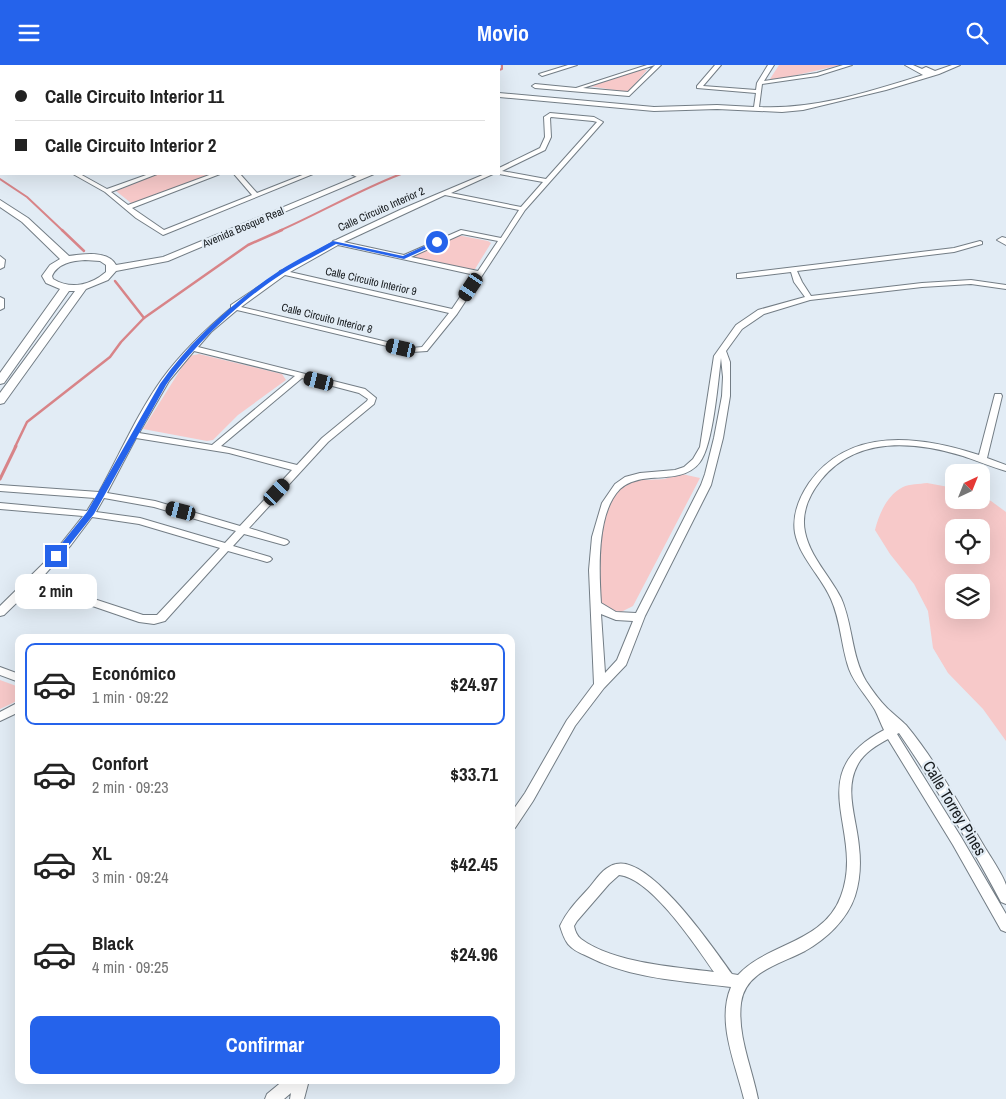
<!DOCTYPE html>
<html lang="es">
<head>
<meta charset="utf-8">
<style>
	body { margin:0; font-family:"Archivo Narrow",sans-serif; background:#f2f2f2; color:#222; height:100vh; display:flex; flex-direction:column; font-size:19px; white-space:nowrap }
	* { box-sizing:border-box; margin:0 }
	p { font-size:16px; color:#767676 }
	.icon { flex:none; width:28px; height:28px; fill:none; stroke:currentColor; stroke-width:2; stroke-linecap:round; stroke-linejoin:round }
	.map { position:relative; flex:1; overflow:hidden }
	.details { position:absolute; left:15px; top:569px; width:500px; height:450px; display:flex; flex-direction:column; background:#fff; border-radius:10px; box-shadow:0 5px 20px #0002 }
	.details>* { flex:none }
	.guide { position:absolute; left:0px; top:0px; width:500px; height:110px; box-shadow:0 5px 20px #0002; display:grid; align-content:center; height:110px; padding:0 15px; background:#fff }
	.needle { width:32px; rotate:43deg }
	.buttons { position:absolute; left:945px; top:399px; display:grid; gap:10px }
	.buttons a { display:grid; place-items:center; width:45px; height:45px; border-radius:10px; background:#fff; box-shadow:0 5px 20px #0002; font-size:25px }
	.end { position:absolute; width:22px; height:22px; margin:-11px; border:6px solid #2563eb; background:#fff; box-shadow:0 0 0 2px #fff }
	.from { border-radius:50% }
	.bubble { position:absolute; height:35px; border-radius:10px; background:#fff; box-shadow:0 5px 20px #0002; font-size:16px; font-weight:800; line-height:35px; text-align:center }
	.car { position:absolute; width:15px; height:30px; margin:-15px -8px; border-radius:6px; box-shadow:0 0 4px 1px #0007; background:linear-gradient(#222 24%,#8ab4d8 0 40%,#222 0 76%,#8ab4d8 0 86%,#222 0) }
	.guide b { display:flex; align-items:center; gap:18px; height:48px; font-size:19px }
	.guide b+b { border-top:1px solid #e0e0e0 }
	.guide i { width:12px; height:12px; background:#222 }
	ul { padding:9px 0 0; list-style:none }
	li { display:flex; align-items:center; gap:15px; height:82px; margin:0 10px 8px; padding:0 5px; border:2px solid transparent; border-radius:10px }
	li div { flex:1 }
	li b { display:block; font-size:19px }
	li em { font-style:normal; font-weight:800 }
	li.active { border-color:#2563eb }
	li>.icon { width:45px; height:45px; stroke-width:1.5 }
	.button { display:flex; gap:10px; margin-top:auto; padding:10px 15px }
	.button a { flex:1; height:58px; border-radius:10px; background:#2563eb; color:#fff; font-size:20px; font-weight:800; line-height:58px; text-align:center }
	header { display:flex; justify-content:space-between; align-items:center; height:65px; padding:0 15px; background:#2563eb; color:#fff; font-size:22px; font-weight:800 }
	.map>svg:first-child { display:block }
	.green { fill:#f7c9c9; fill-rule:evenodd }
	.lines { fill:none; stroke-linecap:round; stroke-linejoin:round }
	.stream-far2 { stroke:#d88488; stroke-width:2 }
	.stream-far1 { stroke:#d88488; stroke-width:2.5 }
	.stream { stroke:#d88488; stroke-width:3 }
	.street-casing { stroke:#737d85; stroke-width:2 }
	.secondary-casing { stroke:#737d85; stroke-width:2 }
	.street { fill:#fff; fill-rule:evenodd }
	.secondary { fill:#fff; fill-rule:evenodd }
	.route { fill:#2563eb }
	.labels { text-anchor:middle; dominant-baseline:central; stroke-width:4.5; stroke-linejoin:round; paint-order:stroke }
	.far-street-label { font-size:11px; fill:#15191c; stroke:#e2ecf5 }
	.near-street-label { font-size:16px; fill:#15191c; stroke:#e2ecf5 }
</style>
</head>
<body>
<header><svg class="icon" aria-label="menu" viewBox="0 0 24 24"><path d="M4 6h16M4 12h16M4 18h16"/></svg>Movio<svg class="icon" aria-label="search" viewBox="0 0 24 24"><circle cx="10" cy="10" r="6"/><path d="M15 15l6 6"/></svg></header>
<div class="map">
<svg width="1006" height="1034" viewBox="0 0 1006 1034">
	<rect width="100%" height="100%" fill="#e2ecf5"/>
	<g class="green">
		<polygon points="779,0 841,0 775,15 770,14"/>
		<polygon points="642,4 647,5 629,26 626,27 589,21"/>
		<polygon points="156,109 211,109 134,138 131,138 116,126"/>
		<polygon points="457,170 488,176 491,178 475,204 470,205 414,192 414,190"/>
		<polygon points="199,289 282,309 286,315 238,350 213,375 207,376 143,364 189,291"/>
		<path d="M682,409L700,413L633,541L621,547C612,546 602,544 598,535C590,517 604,436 619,422C631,412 649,416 664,414C670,412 676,411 682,409Z"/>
		<path d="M927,418L954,423V435H981V432L991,436L1006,447V676L983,644L948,608L933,583L928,546L914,519L890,489L875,465C879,449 887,430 903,422C909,419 920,419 927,418ZM954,462H981V490H954ZM954,518H981V545H954Z"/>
		<polygon points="0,615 19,622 19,635 0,644"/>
	</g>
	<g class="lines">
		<g class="stream-far2">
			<polyline points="499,5 502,4 502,0"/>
			<polyline points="0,114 27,132 63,166"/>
			<path d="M279,166C320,148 359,125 401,109"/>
		</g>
		<g class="stream-far1">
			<polyline points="62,165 84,186"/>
			<polyline points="115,216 144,253"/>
			<polyline points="15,382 27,357 110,292 121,277 144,253 248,180 282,165"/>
		</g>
		<polyline class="stream" points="0,414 16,381"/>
		<g class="street-casing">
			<g id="street">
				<polygon points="189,0 197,0 198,1 191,1"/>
				<polygon points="260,0 268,0 269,1 262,1"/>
				<polygon points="308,0 314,0 314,1 309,1"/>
				<polygon points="343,0 349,0 350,1 344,1"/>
				<polygon points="376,0 382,0 383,1 377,1"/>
				<polygon points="568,0 577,0 542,11 539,9"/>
				<polygon points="647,0 655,0 583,23 628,27 655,0 661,0 629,31 535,23 532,21 535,19 576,23"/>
				<path d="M715,0H721L703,21L756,25L757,18L768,0H774L764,16L817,8L843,0H852L817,11L762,19L759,42C815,45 871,26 923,10L905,0H913L922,4L926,2L935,6L952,0H960L939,9L886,25L803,45L782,47L717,44L654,46L499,32V28L654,42L717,40L754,42L756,28L697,23V21Z"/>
				<path d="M550,48L594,52L603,57L525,145L457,249L427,286L412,287L237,245L211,267L198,282L365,324L376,333L374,339L328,377L249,463L287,475L289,477L287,479L284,480L244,469L233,481L270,492L272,494L270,496L267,497L228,486L165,556L154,559L139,557L34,521L4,550L0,551V541L52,490L83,451L0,444V438L87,446L95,433L0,426V420L99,427C120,389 137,349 162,314C182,287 206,264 231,243V240L279,208L280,206L283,205L332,178L333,176L336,175L402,144L485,109H493L451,128L521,142L543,117L499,109V103L540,83L545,72L544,52ZM551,52L593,56L597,57L546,114L502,106L545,85L551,72L550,53ZM445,130L519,145L501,173L461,165L404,190L344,177ZM462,169L498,176L478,206L411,192ZM338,180L475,210L452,244L290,207ZM285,210L449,248L422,282L412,283L241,242ZM194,286L295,311L212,380L139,368L169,316ZM302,313L359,328L368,334L367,336L322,373L297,400L221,381ZM136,373L229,388L292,405L240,461L155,436L107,428ZM104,433L154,442L236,466L225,478L140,453L96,447ZM92,452L139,459L220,483L157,550H143L39,516L71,480Z"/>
				<polygon points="73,109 80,109 107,124 149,109 157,109 111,127 128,140 212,109 220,109 132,143 164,165 252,130 234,109 240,109 257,128 305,109 313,109 163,170 136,153 105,127"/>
				<polygon points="351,109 359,109 364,112 361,114"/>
				<path d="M980,176L982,177V179L954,187L797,206L802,217L811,231L922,218L971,215L1006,220V224L971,219L922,222L810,235L764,249L742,264L726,286L730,297V331L723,373L711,420L645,551L626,600L604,623L575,661L533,736L515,763L511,764V748L525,728L567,655L594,619L589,505L592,472L602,438L615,419L625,412L640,408L675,405L684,402L693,394L700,382L714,291L736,260L758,245L805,232L794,217L791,207L740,213H737V209L954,183ZM721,293L723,312L722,331L714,373L705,409L701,420L636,548L616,547L601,538C599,507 596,448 620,424C629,416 640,414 651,413C669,412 689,412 700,397C713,380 718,317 721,293ZM601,549L616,555L633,556L617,595L605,608Z"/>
				<polygon points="0,191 5,195 4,202 0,204"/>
				<polygon points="0,232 4,234 4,243 0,245"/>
				<path d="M995,329H1001L1002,331L987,393L1006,400V406C992,402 978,396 963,391C914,376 856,371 821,415C809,430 801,448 805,467C810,492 830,511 841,533C853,560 851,590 866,616C872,625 879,635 887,643C893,649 900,654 906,660C936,696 960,741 984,781C990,791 1003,810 1006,820C1006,826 1006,833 1006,839L1001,837C970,779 937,723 899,668L897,669L961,772L1006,849V867L1001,865L953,780L888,674C877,680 863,688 857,701C844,726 857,755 859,782C861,799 860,815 855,831C847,855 826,874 805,886C781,899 745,906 741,938C737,970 752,1003 758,1034H744C736,1000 716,957 731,922C683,916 631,914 587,891C580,888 573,885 568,879C564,874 562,867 560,861C567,846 577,836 588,824C596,815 603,802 616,799C650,790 714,884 732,909L738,910C767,878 824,878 841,831C866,765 799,710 884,665C881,659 878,651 875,645C867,631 855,620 849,604C841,581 841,556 831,534C821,511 800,493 795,468C792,450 799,433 809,418C850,361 920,371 979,390ZM619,810C651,813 696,881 714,907C676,902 613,898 581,874C577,871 575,866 574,861L577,856L609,819Z"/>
				<polygon points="0,602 19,609 19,617 0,610"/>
				<polygon points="19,637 19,647 0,656 0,647"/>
				<polygon points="284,1015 309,1015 304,1034 290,1034 291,1028 284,1034 265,1034 267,1029"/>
			</g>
		</g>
		<g class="secondary-casing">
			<g id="secondary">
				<polygon points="457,0 465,0 465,1 458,1"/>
				<polygon points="0,101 1,102 1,107 0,107"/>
				<path d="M363,109H374L168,196L116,206L108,215L86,224L4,338L0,339V328L75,226H69L4,318L0,319V308L60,224L46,218L42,211L50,200L60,194L22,157L0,142V135L28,153L69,191C83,189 108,185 116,200L163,192ZM85,195L100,196L106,200V207C91,220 71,225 53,214L52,211C58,198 72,196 85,195Z"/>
				<polygon points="1002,172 1006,173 1006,180 997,175"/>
			</g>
		</g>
		<use href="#street" class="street"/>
		<use href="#secondary" class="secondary"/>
	</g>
	<path class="route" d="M437,175L439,178L404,194L336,179C319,189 302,197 285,207C243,233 194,280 166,320L94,449L59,493H53V489L87,447L160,319C191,275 235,235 279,206C296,195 315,186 333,176L403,191Z"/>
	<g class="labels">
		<g class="far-street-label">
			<text transform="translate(381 144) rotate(-24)">Calle Circuito Interior 2</text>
			<text transform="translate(243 162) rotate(-23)">Avenida Bosque Real</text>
			<text transform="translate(371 216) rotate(13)">Calle Circuito Interior 9</text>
			<text transform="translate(327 253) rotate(14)">Calle Circuito Interior 8</text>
		</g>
		<g class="near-street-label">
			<text transform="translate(955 743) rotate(59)">Calle Torrey Pines</text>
		</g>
	</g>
</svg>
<div class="buttons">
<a><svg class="needle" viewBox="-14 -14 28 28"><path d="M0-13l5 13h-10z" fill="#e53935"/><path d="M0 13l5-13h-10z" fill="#767676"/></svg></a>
<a><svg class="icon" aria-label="locate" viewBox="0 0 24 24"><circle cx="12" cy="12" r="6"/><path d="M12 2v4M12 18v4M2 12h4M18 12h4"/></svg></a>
<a><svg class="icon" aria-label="layers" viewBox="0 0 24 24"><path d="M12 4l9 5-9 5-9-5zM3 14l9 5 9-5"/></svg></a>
</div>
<i class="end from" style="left:437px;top:177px"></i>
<i class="end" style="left:56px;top:491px"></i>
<div class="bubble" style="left:15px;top:509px;width:82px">2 min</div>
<i class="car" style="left:471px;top:222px;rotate:214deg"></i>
<i class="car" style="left:401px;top:283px;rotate:283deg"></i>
<i class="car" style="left:319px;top:316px;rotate:284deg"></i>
<i class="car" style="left:277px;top:427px;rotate:43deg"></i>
<i class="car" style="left:181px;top:446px;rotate:284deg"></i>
<div class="guide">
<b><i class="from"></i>Calle Circuito Interior 11</b>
<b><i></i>Calle Circuito Interior 2</b>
</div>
<section class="details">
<ul>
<li class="active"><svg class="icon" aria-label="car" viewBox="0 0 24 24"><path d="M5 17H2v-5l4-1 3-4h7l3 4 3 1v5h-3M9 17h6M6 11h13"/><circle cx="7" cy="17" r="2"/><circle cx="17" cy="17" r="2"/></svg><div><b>Económico</b><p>1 min · 09:22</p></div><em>$24.97</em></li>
<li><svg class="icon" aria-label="car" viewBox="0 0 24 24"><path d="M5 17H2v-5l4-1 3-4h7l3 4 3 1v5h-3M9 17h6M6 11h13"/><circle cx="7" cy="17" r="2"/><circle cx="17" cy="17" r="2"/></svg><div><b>Confort</b><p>2 min · 09:23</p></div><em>$33.71</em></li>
<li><svg class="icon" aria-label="car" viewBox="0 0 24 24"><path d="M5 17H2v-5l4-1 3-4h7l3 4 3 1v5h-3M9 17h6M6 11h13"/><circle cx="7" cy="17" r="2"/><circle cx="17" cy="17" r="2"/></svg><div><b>XL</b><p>3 min · 09:24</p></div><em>$42.45</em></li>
<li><svg class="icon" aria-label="car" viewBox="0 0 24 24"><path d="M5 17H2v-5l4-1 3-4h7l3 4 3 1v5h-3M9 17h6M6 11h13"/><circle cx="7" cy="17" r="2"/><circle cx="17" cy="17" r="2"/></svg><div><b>Black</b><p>4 min · 09:25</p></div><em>$24.96</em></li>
</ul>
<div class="button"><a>Confirmar</a></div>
</section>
</div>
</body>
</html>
